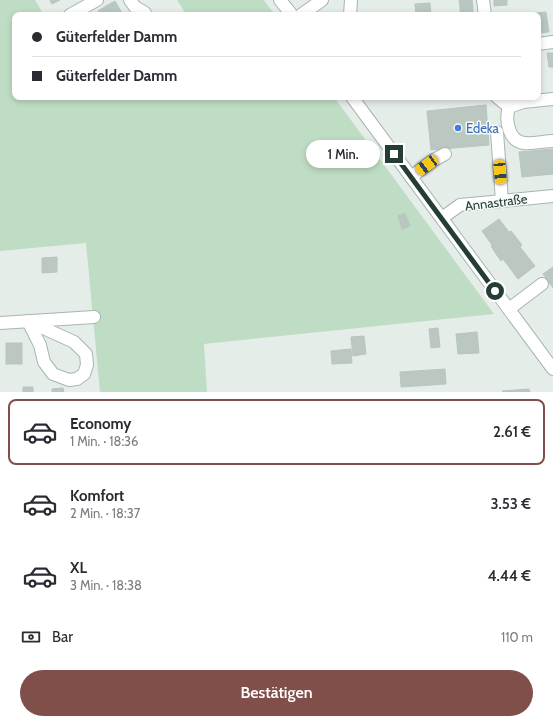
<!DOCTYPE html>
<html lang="de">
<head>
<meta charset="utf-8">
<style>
	body { margin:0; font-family:Cabin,sans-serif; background:#f7f7f7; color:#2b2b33; height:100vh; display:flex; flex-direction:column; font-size:15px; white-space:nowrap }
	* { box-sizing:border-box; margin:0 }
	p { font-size:13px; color:#7c7c81 }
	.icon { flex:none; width:22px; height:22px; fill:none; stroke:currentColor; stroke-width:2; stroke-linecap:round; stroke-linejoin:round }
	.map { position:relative; height:392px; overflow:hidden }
	.drawer { display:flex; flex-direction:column; background:#fff; flex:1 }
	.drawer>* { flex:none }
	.top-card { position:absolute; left:12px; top:12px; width:529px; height:88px; border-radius:8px; box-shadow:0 2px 6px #0003; display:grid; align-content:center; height:88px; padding:0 20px; background:#fff }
	.end { position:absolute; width:18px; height:18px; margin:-9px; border:5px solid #253e35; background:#fff; box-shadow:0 0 0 2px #fff }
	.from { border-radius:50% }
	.bubble { position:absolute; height:28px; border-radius:14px; background:#fff; box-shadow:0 2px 6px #0003; font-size:13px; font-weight:600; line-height:28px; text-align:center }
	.car { position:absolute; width:12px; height:24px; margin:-12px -6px; border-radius:5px; box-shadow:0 0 3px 1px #0007; background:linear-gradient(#f5c518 24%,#345 0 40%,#f5c518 0 76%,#345 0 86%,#f5c518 0) }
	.top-card b { display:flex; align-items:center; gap:14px; height:38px; font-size:15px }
	.top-card b+b { border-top:1px solid #e1e1e2 }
	.top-card i { width:10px; height:10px; background:#2b2b33 }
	ul { padding:7px 0 0; list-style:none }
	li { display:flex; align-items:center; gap:12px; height:66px; margin:0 8px 6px; padding:0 12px; border:2px solid transparent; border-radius:8px }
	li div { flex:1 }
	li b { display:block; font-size:15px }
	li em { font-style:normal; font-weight:600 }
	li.on { border-color:#804f4a }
	li>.icon { width:36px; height:36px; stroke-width:1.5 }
	.pay { display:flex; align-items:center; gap:10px; height:44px; padding:0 20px; font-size:15px }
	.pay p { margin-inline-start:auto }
	.action { display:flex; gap:8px; margin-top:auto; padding:8px 20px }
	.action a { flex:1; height:46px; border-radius:24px; background:#804f4a; color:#fff; font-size:16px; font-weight:600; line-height:46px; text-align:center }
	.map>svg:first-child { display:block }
	.green { fill:#bfddc4 }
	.building { fill:#bac8c1; stroke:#b7c6bf }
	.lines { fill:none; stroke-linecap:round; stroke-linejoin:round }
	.minor-casing { stroke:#a8b5af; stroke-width:14 }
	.minor { stroke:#fff; stroke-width:12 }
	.route { stroke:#253e35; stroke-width:5 }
	.shop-dot { fill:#3f7fe0; stroke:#f5faf7; stroke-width:1.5 }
	.labels { text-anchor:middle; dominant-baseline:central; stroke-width:3; stroke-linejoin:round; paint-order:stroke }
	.shop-label { font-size:13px; fill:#366cbe; stroke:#f5faf7; text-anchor:start }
	.street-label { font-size:13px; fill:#253e35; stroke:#f5faf7 }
</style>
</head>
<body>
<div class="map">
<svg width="553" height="392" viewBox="0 0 553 392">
	<rect width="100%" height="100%" fill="#e5ede9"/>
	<g class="green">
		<polygon points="0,0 35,0 44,15 15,15 15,97 334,97 494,314 204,344 207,392 100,392 86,243 0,251"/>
		<polygon points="177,0 264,0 275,15 184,15 186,14"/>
	</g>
	<g class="building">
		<polygon points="50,0 60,0 52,4"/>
		<polygon points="459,0 472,0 473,6 460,7"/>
		<polygon points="494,0 507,0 507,5 494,6"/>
		<polygon points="115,1 123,15 111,15 106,6"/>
		<polygon points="430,3 431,15 416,15 415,4"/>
		<polygon points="106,6 111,15 100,15 98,11"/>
		<polygon points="473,6 473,13 460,14 460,7"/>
		<polygon points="546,12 549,32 538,33 538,15 527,15 527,14"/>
		<polygon points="547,53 553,53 553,67 549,67"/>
		<polygon points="486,105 489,145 431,150 427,111"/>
		<polygon points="553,149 553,174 522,177 519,152"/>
		<polygon points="405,213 410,226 407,227 403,214"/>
		<polygon points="403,214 407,227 405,228 400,215"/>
		<polygon points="400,215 405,228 402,229 398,216"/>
		<polygon points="499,219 509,232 511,231 522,245 520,247 535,266 518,279 503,259 501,261 496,254 491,246 492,245 482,231"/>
		<polygon points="57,257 57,272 42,273 42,258"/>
		<polygon points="553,267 553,288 543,274"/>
		<polygon points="438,328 440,347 431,348 429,329"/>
		<polygon points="477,332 479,353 458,354 456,334"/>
		<polygon points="364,336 366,354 353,356 351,337"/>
		<rect x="6" y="343" width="16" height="21"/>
		<polygon points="351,349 352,363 332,364 331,351"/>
		<polygon points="445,369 446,384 401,387 400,372"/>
		<rect x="23" y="387" width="10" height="5"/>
		<polygon points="63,388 64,392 52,392 52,389"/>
		<polygon points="529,389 530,392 503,392 502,391"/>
	</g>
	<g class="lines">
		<g class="minor-casing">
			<g id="minor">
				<polyline points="130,0 135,7 145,13"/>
				<polyline points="280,0 292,15"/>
				<polyline points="483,0 485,15"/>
				<polyline points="70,15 97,0"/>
				<polyline points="301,15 322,0"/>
				<polyline points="350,15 351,0"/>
				<polyline points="538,44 553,42"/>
				<polyline points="352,97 553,369"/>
				<polyline points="497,97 509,107"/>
				<path d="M553,99L523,102L509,107C505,119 508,141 524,143C533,144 544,141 553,141"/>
				<polyline points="497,132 502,201"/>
				<polyline points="411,177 434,160 445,154"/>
				<polyline points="442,218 460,205 553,196"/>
				<polyline points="509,309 542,284"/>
				<polygon points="28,321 74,342 86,354 87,365 84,374 77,379 69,380 53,374 44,362 40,345"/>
				<polyline points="0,323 94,317"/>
			</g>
		</g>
		<use href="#minor" class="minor"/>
	</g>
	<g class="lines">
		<polyline class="route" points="394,154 495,291"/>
	</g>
	<circle class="shop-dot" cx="458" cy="128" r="4"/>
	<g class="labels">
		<g class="shop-label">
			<text x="466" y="128">Edeka</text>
		</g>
		<g class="street-label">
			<text transform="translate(496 202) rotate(-7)">Annastraße</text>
		</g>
	</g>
</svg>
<i class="end from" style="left:495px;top:291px"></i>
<i class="end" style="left:394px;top:154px"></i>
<div class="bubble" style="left:306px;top:140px;width:74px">1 Min.</div>
<i class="car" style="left:427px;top:165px;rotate:234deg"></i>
<i class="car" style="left:500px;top:172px;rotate:175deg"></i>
<div class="top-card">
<b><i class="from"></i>Güterfelder Damm</b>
<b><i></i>Güterfelder Damm</b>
</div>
</div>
<section class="drawer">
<ul>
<li class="on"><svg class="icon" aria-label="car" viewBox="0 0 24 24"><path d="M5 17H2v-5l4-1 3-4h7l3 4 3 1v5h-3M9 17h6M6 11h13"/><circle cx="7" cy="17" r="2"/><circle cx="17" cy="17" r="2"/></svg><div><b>Economy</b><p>1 Min. · 18:36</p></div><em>2.61 €</em></li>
<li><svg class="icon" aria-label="car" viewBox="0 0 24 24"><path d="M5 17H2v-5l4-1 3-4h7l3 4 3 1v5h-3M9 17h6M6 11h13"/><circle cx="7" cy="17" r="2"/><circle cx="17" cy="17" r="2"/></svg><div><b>Komfort</b><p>2 Min. · 18:37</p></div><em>3.53 €</em></li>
<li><svg class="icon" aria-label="car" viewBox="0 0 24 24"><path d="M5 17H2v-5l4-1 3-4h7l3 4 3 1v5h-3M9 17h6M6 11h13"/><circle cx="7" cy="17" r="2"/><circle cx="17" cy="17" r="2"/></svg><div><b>XL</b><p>3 Min. · 18:38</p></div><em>4.44 €</em></li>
</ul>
<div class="pay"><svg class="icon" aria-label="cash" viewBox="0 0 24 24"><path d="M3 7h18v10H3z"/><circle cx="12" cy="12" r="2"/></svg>Bar<p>110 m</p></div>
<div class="action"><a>Bestätigen</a></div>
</section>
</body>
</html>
